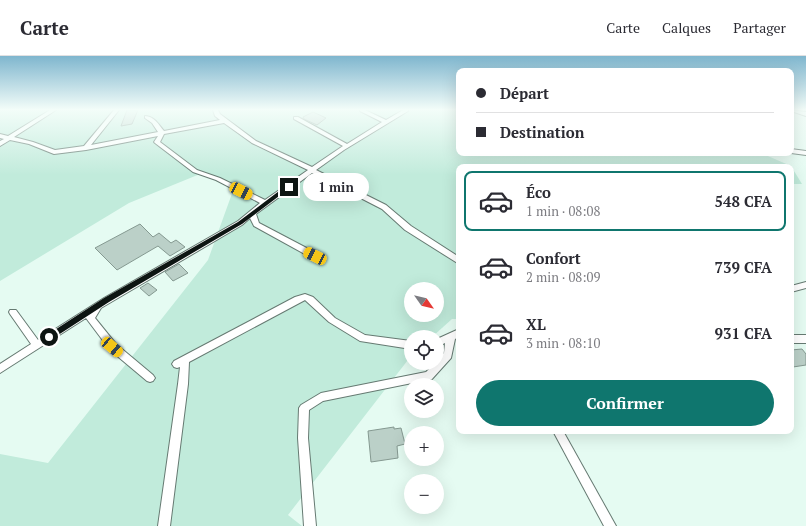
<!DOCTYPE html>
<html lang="fr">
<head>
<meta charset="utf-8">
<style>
	body { margin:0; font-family:"PT Serif",serif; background:#f2f2f3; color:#2b2b33; height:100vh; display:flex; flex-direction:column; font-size:15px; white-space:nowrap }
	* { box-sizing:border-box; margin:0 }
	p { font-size:13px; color:#7c7c81 }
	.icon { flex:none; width:22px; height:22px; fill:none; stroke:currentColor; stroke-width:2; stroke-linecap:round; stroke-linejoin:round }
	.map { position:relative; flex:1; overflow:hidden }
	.drawer { position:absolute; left:456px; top:108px; width:338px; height:270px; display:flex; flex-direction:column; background:#fff; border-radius:8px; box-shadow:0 4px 16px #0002 }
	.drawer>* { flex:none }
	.hud { position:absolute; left:456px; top:12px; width:338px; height:88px; border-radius:8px; box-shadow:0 4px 16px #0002; display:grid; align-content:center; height:88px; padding:0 20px; background:#fff }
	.needle { width:26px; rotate:124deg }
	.controls { position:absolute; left:404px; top:226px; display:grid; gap:8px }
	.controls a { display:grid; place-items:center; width:40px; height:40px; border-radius:50%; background:#fff; box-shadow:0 4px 16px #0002; font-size:20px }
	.end { position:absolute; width:18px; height:18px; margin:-9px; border:5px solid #0d1512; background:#fff; box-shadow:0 0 0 2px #fff }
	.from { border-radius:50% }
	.bubble { position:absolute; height:28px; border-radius:14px; background:#fff; box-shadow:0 4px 16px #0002; font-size:13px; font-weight:800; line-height:28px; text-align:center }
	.car { position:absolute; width:12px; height:24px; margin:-12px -6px; border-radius:5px; box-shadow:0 0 3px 1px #0007; background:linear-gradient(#f5c518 24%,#345 0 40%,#f5c518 0 76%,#345 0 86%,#f5c518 0) }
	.hud b { display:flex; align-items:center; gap:14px; height:38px; font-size:15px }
	.hud b+b { border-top:1px solid #e1e1e2 }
	.hud i { width:10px; height:10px; background:#2b2b33 }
	ul { padding:7px 0 0; list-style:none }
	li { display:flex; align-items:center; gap:12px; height:60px; margin:0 8px 6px; padding:0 12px; border:2px solid transparent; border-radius:8px }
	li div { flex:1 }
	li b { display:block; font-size:15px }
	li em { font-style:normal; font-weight:800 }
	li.current { border-color:#0f766e }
	li>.icon { width:36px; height:36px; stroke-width:1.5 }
	.cta { display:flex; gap:8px; margin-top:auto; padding:8px 20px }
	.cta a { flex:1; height:46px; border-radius:24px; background:#0f766e; color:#fff; font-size:16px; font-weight:800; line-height:46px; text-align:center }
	header { display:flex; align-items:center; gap:24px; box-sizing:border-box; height:56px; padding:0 20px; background:#fff; border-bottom:1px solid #e1e1e2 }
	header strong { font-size:19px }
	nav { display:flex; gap:22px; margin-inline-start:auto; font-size:14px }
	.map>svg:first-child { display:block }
	.green { fill:#c1ebdb; fill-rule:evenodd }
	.building { fill:#bbd0c8; stroke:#859991 }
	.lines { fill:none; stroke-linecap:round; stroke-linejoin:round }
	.minor-casing { stroke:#667a72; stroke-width:2 }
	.minor { fill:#fff; fill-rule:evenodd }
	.route { fill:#0d1512 }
</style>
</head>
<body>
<header>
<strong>Carte</strong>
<nav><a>Carte</a><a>Calques</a><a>Partager</a></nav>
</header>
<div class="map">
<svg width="806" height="470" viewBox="0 0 806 470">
	<rect width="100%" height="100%" fill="#e5fbf2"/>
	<path class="green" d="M0,54H459V97H761L791,110L802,128H791V111H459V263H452L432,281H411V300L288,459L302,470H0V398L48,407L208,204L234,132L200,118L129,147L0,225ZM411,233H437V259H411Z"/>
	<g class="building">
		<polygon points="127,54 138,54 132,68 121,70"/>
		<polygon points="313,56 324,61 326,62 317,69 304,63 303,61"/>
		<polygon points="140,168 153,181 159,177 171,187 176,184 185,191 170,200 158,190 117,214 95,192"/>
		<polygon points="179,208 188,217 173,225 165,216"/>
		<polygon points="148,227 157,234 149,240 140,232"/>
		<polygon points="802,293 806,298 806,309 793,311 791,307 791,294"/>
		<polygon points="394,371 394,373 401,372 405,388 397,390 398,402 371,406 368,375"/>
	</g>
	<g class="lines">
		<g class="minor-casing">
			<g id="minor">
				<path d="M50,54H56L14,81L33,86L55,94L84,90L114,54H119L91,89L158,76L152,67L145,62V60C154,60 159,69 164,75L220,64L215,60L213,54H218L220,58L256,85L312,111L343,90L294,63V61H298L347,88L382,66L360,55V54H365L386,64L403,54H408V55L344,94L316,114L386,149L411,170L459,201V208L405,174L382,153L312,117L256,158L259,167L318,198L319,200L318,202H312L254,170L250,162L242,169L101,252L95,262L116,288L153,319L155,322L153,325L150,326L147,325L110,294L86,262L0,317V308L31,288L10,258L9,256L10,254H16L38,284L104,242L238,165L260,147L216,124L193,116L155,87L154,86L158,80L86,94L54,98L29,88L10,84L0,90V85L4,83L0,82V78L8,80ZM224,67L252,87L308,114L265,144L220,122L197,114L160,86L164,78Z"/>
				<polygon points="791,54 806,56 806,60 791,55"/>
				<polygon points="791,93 806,95 806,99 791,97"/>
				<polygon points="806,226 806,232 791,236 791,230"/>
				<polygon points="305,238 313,241 335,262 365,279 411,285 411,293 360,285 329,266 305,244 189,306 188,328 170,470 158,470 178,328 180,311 177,312 174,311 172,308 174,305 295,241"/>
				<polygon points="459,273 459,281 455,283 451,302 432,323 323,345 309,354 308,382 316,470 304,470 298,382 299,352 301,349 321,337 426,316 435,307 437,307 437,305 444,297 445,287 437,291 437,283"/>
				<rect x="791" y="279" width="15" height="8"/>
				<polygon points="553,375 563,375 616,470 604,470"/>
			</g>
		</g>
		<use href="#minor" class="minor"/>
	</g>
	<linearGradient id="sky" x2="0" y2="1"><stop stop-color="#7fb6ce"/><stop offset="0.45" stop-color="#f3fdf9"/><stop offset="1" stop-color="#f3fdf9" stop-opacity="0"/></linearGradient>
	<rect width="806" height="119" fill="url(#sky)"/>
	<polygon class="route" points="287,129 291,131 242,168 109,246 52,283 47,283 47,279 104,242 238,166"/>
</svg>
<div class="controls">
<a><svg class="needle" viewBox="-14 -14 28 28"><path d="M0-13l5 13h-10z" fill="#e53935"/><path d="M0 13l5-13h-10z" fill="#7c7c81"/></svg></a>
<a><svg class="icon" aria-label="locate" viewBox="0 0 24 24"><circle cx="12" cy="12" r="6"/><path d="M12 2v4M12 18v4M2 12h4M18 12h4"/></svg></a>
<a><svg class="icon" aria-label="layers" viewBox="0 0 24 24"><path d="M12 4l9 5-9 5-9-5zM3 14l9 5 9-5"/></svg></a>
<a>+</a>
<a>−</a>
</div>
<i class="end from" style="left:49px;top:281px"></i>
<i class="end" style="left:289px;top:131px"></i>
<div class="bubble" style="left:303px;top:117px;width:66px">1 min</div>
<i class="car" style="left:241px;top:135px;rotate:117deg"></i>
<i class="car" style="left:315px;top:200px;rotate:296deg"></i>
<i class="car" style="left:112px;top:291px;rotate:130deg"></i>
<div class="hud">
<b><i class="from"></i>Départ</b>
<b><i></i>Destination</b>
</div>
<section class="drawer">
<ul>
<li class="current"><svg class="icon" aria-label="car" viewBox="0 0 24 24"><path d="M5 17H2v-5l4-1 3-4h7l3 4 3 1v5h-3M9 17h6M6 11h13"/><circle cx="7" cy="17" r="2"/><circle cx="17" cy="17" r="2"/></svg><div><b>Éco</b><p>1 min · 08:08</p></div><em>548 CFA</em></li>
<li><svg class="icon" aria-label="car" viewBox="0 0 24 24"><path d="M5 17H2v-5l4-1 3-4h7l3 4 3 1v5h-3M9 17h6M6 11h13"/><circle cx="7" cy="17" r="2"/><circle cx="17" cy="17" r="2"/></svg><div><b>Confort</b><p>2 min · 08:09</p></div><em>739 CFA</em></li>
<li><svg class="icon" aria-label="car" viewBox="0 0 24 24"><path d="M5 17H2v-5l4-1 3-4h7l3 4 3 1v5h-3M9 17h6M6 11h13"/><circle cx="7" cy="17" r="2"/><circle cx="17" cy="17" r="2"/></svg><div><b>XL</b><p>3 min · 08:10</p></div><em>931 CFA</em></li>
</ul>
<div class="cta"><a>Confirmer</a></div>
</section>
</div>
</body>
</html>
